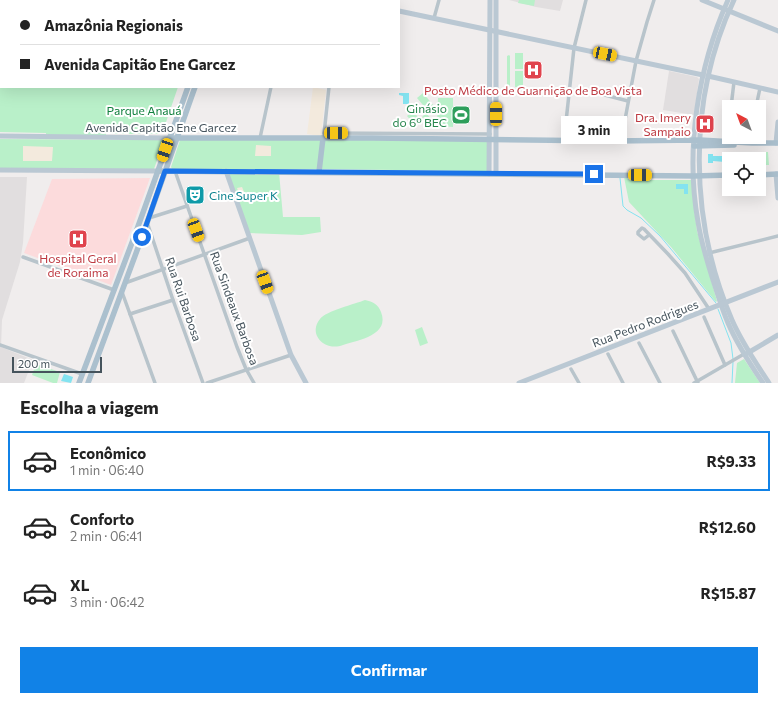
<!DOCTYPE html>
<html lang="pt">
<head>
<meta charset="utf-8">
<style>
	body { margin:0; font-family:Commissioner,sans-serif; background:#f6f6f6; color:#222; height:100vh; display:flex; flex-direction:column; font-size:15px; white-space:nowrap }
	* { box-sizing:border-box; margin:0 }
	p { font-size:13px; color:#767676 }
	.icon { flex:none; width:22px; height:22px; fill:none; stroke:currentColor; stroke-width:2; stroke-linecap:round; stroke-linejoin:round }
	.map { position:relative; height:383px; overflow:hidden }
	.details { display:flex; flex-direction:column; background:#fff; flex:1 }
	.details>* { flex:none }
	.banner { position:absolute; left:0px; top:0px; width:400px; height:88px; box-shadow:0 4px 16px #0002; display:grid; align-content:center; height:88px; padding:0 20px; background:#fff }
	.needle { width:26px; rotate:319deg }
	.tools { position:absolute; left:722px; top:100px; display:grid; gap:8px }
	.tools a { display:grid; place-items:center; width:44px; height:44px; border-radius:0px; background:#fff; box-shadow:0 4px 16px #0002; font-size:20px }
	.scale { position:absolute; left:12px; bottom:10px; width:90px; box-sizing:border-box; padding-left:4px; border:2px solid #45535c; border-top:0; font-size:11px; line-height:14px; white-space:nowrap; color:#45535c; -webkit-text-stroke:3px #fff; paint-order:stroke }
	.end { position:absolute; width:18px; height:18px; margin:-9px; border:5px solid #1a73e8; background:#fff; box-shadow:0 0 0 2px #fff }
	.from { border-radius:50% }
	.bubble { position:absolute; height:28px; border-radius:0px; background:#fff; box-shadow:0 4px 16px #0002; font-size:13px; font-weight:700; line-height:28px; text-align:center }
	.car { position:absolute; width:12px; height:24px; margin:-12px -6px; border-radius:5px; box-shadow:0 0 3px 1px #0007; background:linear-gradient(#f5c518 24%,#345 0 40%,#f5c518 0 76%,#345 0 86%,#f5c518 0) }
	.banner b { display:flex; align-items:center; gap:14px; height:38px; font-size:15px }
	.banner b+b { border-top:1px solid #e0e0e0 }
	.banner i { width:10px; height:10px; background:#222 }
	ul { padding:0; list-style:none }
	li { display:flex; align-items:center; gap:12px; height:60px; margin:0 8px 6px; padding:0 12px; border:2px solid transparent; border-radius:0px }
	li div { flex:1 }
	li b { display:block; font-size:15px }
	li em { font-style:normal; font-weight:700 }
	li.selected { border-color:#1182e7 }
	li>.icon { width:36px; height:36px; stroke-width:1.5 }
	h2 { padding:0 20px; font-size:18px; line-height:48px }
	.cta { display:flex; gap:8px; margin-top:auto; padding:8px 20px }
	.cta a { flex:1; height:46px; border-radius:0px; background:#1182e7; color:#fff; font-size:16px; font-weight:700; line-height:46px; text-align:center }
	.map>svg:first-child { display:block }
	.education { fill:#e1dedf }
	.medical { fill:#fcdbdc }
	.green { fill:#b9f0c9 }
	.sand { fill:#f3eadd }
	.water { fill:#84e3f0 }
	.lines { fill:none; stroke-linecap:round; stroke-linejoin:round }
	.stream { stroke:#84e3f0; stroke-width:1 }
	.street { stroke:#b8c4cb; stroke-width:3.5 }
	.secondary { stroke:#bac8d3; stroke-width:5 }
	.primary { stroke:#abc0ce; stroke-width:5.5 }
	.route { stroke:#1a73e8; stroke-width:5 }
	.labels { text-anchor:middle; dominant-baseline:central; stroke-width:4; stroke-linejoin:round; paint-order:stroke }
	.health-label { font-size:12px; fill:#be3a42; stroke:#fff }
	.leisure-label { font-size:12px; fill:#27864d; stroke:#fff; text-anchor:end }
	.park-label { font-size:12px; fill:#12803f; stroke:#fff }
	.street-label { font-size:12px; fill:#45535c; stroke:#fff }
	.culture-label { font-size:12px; fill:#0d838f; stroke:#fff; text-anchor:start }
</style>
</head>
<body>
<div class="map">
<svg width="778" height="383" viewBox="0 0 778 383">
	<rect width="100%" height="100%" fill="#f0eded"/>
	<g class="education">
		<polygon points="509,0 563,0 560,11 536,7"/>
		<polygon points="669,71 697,77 699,79 694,115 663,110"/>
		<polygon points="0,177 27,177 23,243 20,262 2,320 1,347 33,360 24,383 0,383"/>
	</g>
	<polygon class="medical" points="150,178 111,285 24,253 52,179"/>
	<g class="green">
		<polygon points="0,0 211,0 1,1 1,87 178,87 163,131 159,134 106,134 106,135 46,136 46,133 0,132"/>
		<polygon points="519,0 535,0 534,6 518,3"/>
		<rect x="515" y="53" width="8" height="16"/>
		<polygon points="509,55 510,56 510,85 509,86 507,85 507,56"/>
		<polygon points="515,71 523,71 523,88 515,87"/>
		<polygon points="423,93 434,106 428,111 417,98"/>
		<polygon points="438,98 453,98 453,127 437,126"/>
		<polygon points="413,111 421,121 416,126 407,116"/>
		<polygon points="426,113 433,121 428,125 422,117"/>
		<polygon points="0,139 164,140 154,169 0,169"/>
		<polygon points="490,139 489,174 476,171 316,169 172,169 171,167 180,140"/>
		<polygon points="740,152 768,152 769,165 759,165 759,161 764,158 754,154 748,159 744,159 743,155"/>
		<polygon points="226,171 279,172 283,217 320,217 321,232 302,235 248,233"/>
		<polygon points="624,177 631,180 692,180 694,209 697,231 717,301 716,302 671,247 629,202"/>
		<path d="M365,300C373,302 378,304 381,312C390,335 359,340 343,345C326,352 307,335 320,319C326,311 355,304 365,300Z"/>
		<polygon points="422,327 428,343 420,346 415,330"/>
		<polygon points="744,359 760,383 735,383 737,363"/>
		<polygon points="36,364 60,372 57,383 53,383 32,375"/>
	</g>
	<g class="sand">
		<polygon points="313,87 326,90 321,136 307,134"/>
		<polygon points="256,145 271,146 271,156 255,156"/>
		<polygon points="23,146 53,147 52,161 23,161"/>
		<polygon points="242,187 247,199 242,201 237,188"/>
	</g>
	<g class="water">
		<polygon points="399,93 409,93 409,104 403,104 403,96 399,95"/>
		<polygon points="708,154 713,154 713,156 725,156 725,162 713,161 713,163 708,163"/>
		<polygon points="676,184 688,184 688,194 684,194 684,189 676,189"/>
		<polygon points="64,374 73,377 71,383 61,381"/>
	</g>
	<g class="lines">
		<g class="stream">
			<polyline points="620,178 623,206 627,210 641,218 660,236 716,303"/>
			<polyline points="718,309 731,343 733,359"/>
			<polyline points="732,383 733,362"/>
		</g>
		<g class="street">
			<polyline points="288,1 288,0"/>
			<polyline points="342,1 342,0"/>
			<polyline points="390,1 391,0"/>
			<polyline points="434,18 439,0"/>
			<polyline points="593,92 628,101"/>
			<polyline points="731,107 734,82"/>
			<polyline points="756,107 760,88"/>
			<polyline points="324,133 490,134"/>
			<polyline points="324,134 329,87"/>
			<polyline points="260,138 271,87"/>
			<polyline points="564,140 574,48 586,0"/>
			<polyline points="621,141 636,61 647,22 654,0"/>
			<polyline points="726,142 729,124"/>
			<polyline points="175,171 237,347 246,369 254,383"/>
			<polyline points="149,218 187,206"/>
			<polyline points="147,222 173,300 203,383"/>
			<polyline points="649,235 644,239 638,234 638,232 642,228 644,229 668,254 685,273 709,309"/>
			<polyline points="709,253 778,236"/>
			<polyline points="23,257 114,290"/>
			<polyline points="125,283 250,238"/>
			<polyline points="122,292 155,383"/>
			<polyline points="130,314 173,300"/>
			<polyline points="704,317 725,365"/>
			<polyline points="673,331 698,383"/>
			<polyline points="639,343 660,383"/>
			<polyline points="0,345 82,374"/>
			<polyline points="608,354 623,383"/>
			<polyline points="571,369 579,383"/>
			<polyline points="207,383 291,355"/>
			<polyline points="694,383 744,354"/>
		</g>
		<g class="secondary">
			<polyline points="352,0 356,1"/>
			<polyline points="702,0 778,31"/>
			<path d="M728,0C698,67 685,149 698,222C701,242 707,261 713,280C718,295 722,309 728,323C737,344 750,364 763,383"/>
			<path d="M734,0C687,100 689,220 732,320C742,343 756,363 769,383"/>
			<polyline points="399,11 703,75"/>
			<polyline points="708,76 778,92"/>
			<polyline points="0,136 169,138"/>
			<polyline points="776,143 778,122"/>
			<polyline points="0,170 158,171"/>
			<polyline points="226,171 291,355 306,383"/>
			<polyline points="496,173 496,0"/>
			<polyline points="489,174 490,0"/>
			<polyline points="776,174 778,198"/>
			<polyline points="746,354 778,335"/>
			<polyline points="519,383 778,282"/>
		</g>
		<g class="primary">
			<polyline points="219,1 220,0"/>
			<polyline points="227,1 227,0"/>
			<polyline points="169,138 373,138 612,141 700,140 752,143 778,143"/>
			<polyline points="694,146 734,145"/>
			<polyline points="158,171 694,176 729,175"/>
			<polyline points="319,172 323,138"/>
			<polyline points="759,175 778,174"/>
			<polyline points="79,383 136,232 188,87"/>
			<polyline points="88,383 142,237 195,87"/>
		</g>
	</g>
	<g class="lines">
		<polyline class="route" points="142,237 165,171 594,174"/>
	</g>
	<defs>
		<g id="hospital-square" transform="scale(1)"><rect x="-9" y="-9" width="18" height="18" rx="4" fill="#e0444e" stroke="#fff"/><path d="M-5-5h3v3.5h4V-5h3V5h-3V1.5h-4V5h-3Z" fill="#fff"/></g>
		<g id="stadium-square" transform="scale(1)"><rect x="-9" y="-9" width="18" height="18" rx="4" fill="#2e9e5b" stroke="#fff"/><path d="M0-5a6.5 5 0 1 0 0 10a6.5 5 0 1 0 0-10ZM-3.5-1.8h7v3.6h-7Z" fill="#fff"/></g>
		<g id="theatre-square" transform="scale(1)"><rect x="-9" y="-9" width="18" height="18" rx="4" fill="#0f9aa8" stroke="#fff"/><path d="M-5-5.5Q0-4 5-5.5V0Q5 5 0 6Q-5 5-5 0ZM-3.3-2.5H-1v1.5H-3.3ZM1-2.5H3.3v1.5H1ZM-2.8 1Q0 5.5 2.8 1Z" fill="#fff"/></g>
	</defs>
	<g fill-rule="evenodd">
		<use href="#hospital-square" x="533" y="70"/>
		<use href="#stadium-square" x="461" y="115"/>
		<use href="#hospital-square" x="705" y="124"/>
		<use href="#theatre-square" x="195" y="195"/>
		<use href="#hospital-square" x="78" y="239"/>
	</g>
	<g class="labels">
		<g class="health-label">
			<text x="533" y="90">Posto Médico de Guarnição de Boa Vista</text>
			<text x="691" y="117" text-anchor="end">Dra. Imery<tspan x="691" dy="14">Sampaio</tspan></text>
			<text x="78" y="258">Hospital Geral<tspan x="78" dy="14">de Roraima</tspan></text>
		</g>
		<g class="leisure-label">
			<text x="447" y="108">Ginásio<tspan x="447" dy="14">do 6º BEC</tspan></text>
		</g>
		<g class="park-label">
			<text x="144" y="110">Parque Anauá</text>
		</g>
		<g class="street-label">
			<text x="161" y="127">Avenida Capitão Ene Garcez</text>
			<text transform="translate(184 299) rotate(71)">Rua Rui Barbosa</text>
			<text transform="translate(235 308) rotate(70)">Rua Sindeaux Barbosa</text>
			<text transform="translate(645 323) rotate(-21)">Rua Pedro Rodrigues</text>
		</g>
		<g class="culture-label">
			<text x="209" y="195">Cine Super K</text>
		</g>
	</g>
</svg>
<div class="tools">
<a><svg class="needle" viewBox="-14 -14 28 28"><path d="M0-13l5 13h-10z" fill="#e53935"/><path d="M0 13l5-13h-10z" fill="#767676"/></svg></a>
<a><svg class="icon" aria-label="locate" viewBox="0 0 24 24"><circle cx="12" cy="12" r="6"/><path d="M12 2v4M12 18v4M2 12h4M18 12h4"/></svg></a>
</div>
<div class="scale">200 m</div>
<i class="end from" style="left:142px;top:237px"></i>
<i class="end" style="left:594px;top:174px"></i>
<div class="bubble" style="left:561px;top:116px;width:66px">3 min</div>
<i class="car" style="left:605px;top:54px;rotate:102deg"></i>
<i class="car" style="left:496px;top:114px;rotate:0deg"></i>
<i class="car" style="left:336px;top:133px;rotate:90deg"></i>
<i class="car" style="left:165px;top:150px;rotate:199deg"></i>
<i class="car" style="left:640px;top:175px;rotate:91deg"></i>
<i class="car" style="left:196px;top:230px;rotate:160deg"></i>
<i class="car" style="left:265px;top:282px;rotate:160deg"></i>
<div class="banner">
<b><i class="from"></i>Amazônia Regionais</b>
<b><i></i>Avenida Capitão Ene Garcez</b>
</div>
</div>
<section class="details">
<h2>Escolha a viagem</h2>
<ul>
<li class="selected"><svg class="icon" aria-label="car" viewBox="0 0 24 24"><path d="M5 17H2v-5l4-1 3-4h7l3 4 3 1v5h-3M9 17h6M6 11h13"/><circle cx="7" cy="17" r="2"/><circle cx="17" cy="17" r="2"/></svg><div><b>Econômico</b><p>1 min · 06:40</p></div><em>R$9.33</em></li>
<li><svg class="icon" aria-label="car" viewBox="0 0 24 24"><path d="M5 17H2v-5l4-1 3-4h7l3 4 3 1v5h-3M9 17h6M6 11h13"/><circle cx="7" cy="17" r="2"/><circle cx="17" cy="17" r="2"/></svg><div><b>Conforto</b><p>2 min · 06:41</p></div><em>R$12.60</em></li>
<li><svg class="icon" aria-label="car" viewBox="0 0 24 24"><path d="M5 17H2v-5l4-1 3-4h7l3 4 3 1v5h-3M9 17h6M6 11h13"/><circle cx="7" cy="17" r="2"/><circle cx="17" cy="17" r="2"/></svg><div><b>XL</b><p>3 min · 06:42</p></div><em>R$15.87</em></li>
</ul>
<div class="cta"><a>Confirmar</a></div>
</section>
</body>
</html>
